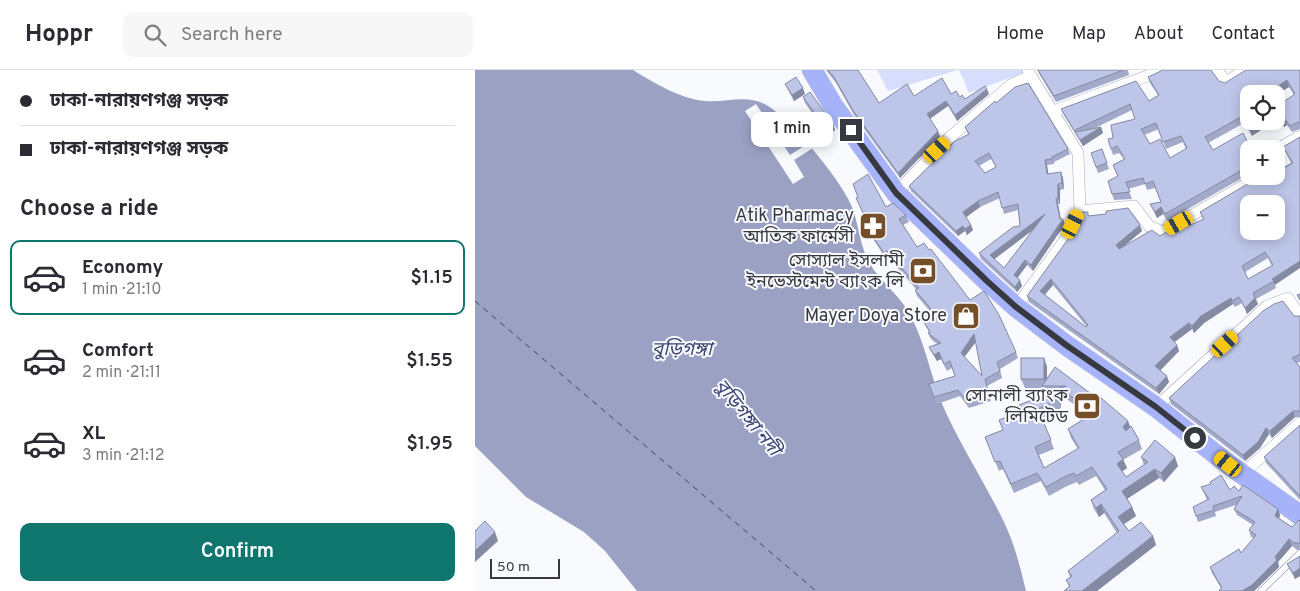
<!DOCTYPE html>
<html lang="en">
<head>
<meta charset="utf-8">
<style>
	body { margin:0; font-family:Overpass,"Noto Sans Bengali",sans-serif; background:#f7f7f7; color:#2b2b33; height:100vh; display:flex; flex-direction:column; font-size:19px; white-space:nowrap }
	* { box-sizing:border-box; margin:0 }
	p { font-size:16px; color:#7c7c81 }
	.icon { flex:none; width:28px; height:28px; fill:none; stroke:currentColor; stroke-width:2; stroke-linecap:round; stroke-linejoin:round }
	.map { position:relative; flex:1; overflow:hidden }
	.sheet { display:flex; flex-direction:column; background:#fff; width:475px }
	.sheet>* { flex:none }
	.banner { display:grid; align-content:center; height:110px; padding:0 20px; background:#fff }
	.tools { position:absolute; left:765px; top:15px; display:grid; gap:10px }
	.tools a { display:grid; place-items:center; width:45px; height:45px; border-radius:10px; background:#fff; box-shadow:0 2px 12px #0003; font-size:25px }
	.scale { position:absolute; left:15px; bottom:12px; width:70px; box-sizing:border-box; padding-left:5px; border:2px solid #373940; border-top:0; font-size:14px; line-height:18px; white-space:nowrap; color:#373940; -webkit-text-stroke:4px #f9fafe; paint-order:stroke }
	.end { position:absolute; width:22px; height:22px; margin:-11px; border:6px solid #373940; background:#fff; box-shadow:0 0 0 2px #fff }
	.from { border-radius:50% }
	.bubble { position:absolute; height:35px; border-radius:10px; background:#fff; box-shadow:0 2px 12px #0003; font-size:16px; font-weight:600; line-height:35px; text-align:center }
	.car { position:absolute; width:15px; height:30px; margin:-15px -8px; border-radius:6px; box-shadow:0 0 4px 1px #0007; background:linear-gradient(#f5c518 24%,#345 0 40%,#f5c518 0 76%,#345 0 86%,#f5c518 0) }
	.banner b { display:flex; align-items:center; gap:18px; height:48px; font-size:19px }
	.banner b+b { border-top:1px solid #e1e1e2 }
	.banner i { width:12px; height:12px; background:#2b2b33 }
	ul { padding:0; list-style:none }
	li { display:flex; align-items:center; gap:15px; height:75px; margin:0 10px 8px; padding:0 10px; border:2px solid transparent; border-radius:10px }
	li div { flex:1 }
	li b { display:block; font-size:19px }
	li em { font-style:normal; font-weight:600 }
	li.selected { border-color:#0f766e }
	li>.icon { width:45px; height:45px; stroke-width:1.5 }
	h2 { padding:0 20px; font-size:22px; line-height:60px }
	.cta { display:flex; gap:10px; margin-top:auto; padding:10px 20px }
	.cta a { flex:1; height:58px; border-radius:10px; background:#0f766e; color:#fff; font-size:20px; font-weight:600; line-height:58px; text-align:center }
	header { display:flex; align-items:center; gap:30px; box-sizing:border-box; height:70px; padding:0 25px; background:#fff; border-bottom:1px solid #e1e1e2 }
	header strong { font-size:24px }
	nav { display:flex; gap:28px; margin-inline-start:auto; font-size:18px }
	.search { width:350px; height:45px; background:#f7f7f7; display:flex; align-items:center; gap:12px; box-sizing:border-box; padding:0 18px; border-radius:10px; color:#7c7c81; font-size:19px }
	main { display:flex; flex:1; min-height:0 }
	.map>svg:first-child { display:block }
	.green { fill:#d7defd }
	.water { fill:#9aa1c3 }
	.pier { fill:#f9fafe }
	.lines { fill:none; stroke-linecap:round; stroke-linejoin:round }
	.ferry { stroke:#3c4473; stroke-width:1; stroke-dasharray:6 5; stroke-linecap:butt }
	.lane-casing { stroke:#a5a9bb; stroke-width:7 }
	.street-casing { stroke:#a5a9bb; stroke-width:12 }
	.highway-casing { stroke:#d7d7d9; stroke-width:21 }
	.lane { stroke:#fff; stroke-width:5.5 }
	.street { stroke:#fff; stroke-width:11 }
	.highway { stroke:#a6b3f9; stroke-width:20 }
	.wall { fill:#a3a9c8; fill-rule:evenodd }
	.shaded-wall { fill:#848aa2 }
	.building { fill:#bdc5e8; stroke:#848aa2; fill-rule:evenodd }
	.route { stroke:#373940; stroke-width:6 }
	.labels { text-anchor:middle; dominant-baseline:central; stroke-width:4; stroke-linejoin:round; paint-order:stroke }
	.poi-label { font-size:18px; fill:#373940; stroke:#f9fafe; text-anchor:end }
	.water-label { font-size:19px; font-style:italic; fill:#3c4473; stroke:#f9fafe }
</style>
</head>
<body>
<header>
<strong>Hoppr</strong>
<div class="search"><svg class="icon" aria-label="search" viewBox="0 0 24 24"><circle cx="10" cy="10" r="6"/><path d="M15 15l6 6"/></svg>Search here</div>
<nav><a>Home</a><a>Map</a><a>About</a><a>Contact</a></nav>
</header>
<main>
<section class="sheet">
<div class="banner">
<b><i class="from"></i>ঢাকা-নারায়ণগঞ্জ সড়ক</b>
<b><i></i>ঢাকা-নারায়ণগঞ্জ সড়ক</b>
</div>
<h2>Choose a ride</h2>
<ul>
<li class="selected"><svg class="icon" aria-label="car" viewBox="0 0 24 24"><path d="M5 17H2v-5l4-1 3-4h7l3 4 3 1v5h-3M9 17h6M6 11h13"/><circle cx="7" cy="17" r="2"/><circle cx="17" cy="17" r="2"/></svg><div><b>Economy</b><p>1 min · 21:10</p></div><em>$1.15</em></li>
<li><svg class="icon" aria-label="car" viewBox="0 0 24 24"><path d="M5 17H2v-5l4-1 3-4h7l3 4 3 1v5h-3M9 17h6M6 11h13"/><circle cx="7" cy="17" r="2"/><circle cx="17" cy="17" r="2"/></svg><div><b>Comfort</b><p>2 min · 21:11</p></div><em>$1.55</em></li>
<li><svg class="icon" aria-label="car" viewBox="0 0 24 24"><path d="M5 17H2v-5l4-1 3-4h7l3 4 3 1v5h-3M9 17h6M6 11h13"/><circle cx="7" cy="17" r="2"/><circle cx="17" cy="17" r="2"/></svg><div><b>XL</b><p>3 min · 21:12</p></div><em>$1.95</em></li>
</ul>
<div class="cta"><a>Confirm</a></div>
</section>
<div class="map">
<svg width="825" height="521" viewBox="0 0 825 521">
	<rect width="100%" height="100%" fill="#f9fafe"/>
	<g class="green">
		<polygon points="402,0 483,0 413,21"/>
		<polygon points="484,0 553,0 553,1 494,23"/>
	</g>
	<path class="water" d="M0,0H158C179,13 206,29 230,31C254,33 274,22 296,38C319,54 367,111 377,137C384,155 385,177 395,194C405,211 422,223 433,241C450,270 455,305 468,336C485,375 509,411 528,450C539,472 545,496 551,521H162L130,481L109,462L51,427L0,376Z"/>
	<polygon class="pier" points="281,34 315,85 334,73 338,78 319,90 329,107 318,114 270,41"/>
	<g class="lines">
		<polyline class="ferry" points="0,231 341,521"/>
		<g class="lane-casing">
			<polyline id="lane" points="786,521 825,483"/>
		</g>
		<g class="street-casing">
			<g id="street">
				<polyline points="741,0 752,12 769,0"/>
				<polyline points="556,6 603,83 605,141"/>
				<polyline points="579,41 688,0"/>
				<polyline points="801,80 825,66"/>
				<polyline points="421,123 474,68 537,14 556,6 553,0"/>
				<polyline points="541,237 592,167 605,141 659,136 674,156 688,162 785,106"/>
				<polyline points="681,337 792,236 813,228 825,246"/>
				<polyline points="767,404 825,353"/>
			</g>
		</g>
		<g class="highway-casing">
			<polyline id="highway" points="337,0 359,37 421,123 512,211 541,237 591,275 681,337 753,394 825,445"/>
		</g>
		<use href="#lane" class="lane"/>
		<use href="#street" class="street"/>
		<use href="#highway" class="highway"/>
	</g>
	<g class="wall">
		<polygon points="351,0 383,0 404,33 439,26 476,24 490,29 514,24 482,51 473,36 455,49 463,61 465,67 425,108 379,45 361,13"/>
		<polygon points="562,0 653,0 654,5 581,32"/>
		<path d="M825,0V59L817,62L812,55L809,57L804,49L801,50L802,36L819,25L814,17L801,25V24H774L777,66L769,53L733,73L738,80L775,76L776,79H774V84L769,87L774,94V104L692,151L688,144L682,148L675,134L686,132L680,118L672,120L670,114L653,119L657,129L639,130L633,111L643,107L638,95L649,89L644,83L638,85L636,79L638,68L660,49L657,40L620,58L626,57L628,63L608,76L589,45L586,39L674,31L683,25L675,13L673,7L744,11L750,13ZM684,59L691,79L708,72L711,79L695,88L675,74L669,65Z"/>
		<polygon points="310,14 330,24 319,31 313,20"/>
		<polygon points="328,27 358,54 360,60 353,65 330,33"/>
		<path d="M521,33L593,79L595,84L579,92V94L572,95L573,104L586,102L588,108L589,119L585,120V134H583L586,149H588L590,154L558,201L552,195L542,208L547,216L542,222L506,189L504,183L545,156L543,140L529,144L525,128L505,137L491,147L498,160L492,165L490,161L483,166L436,121L434,116L493,64L490,57ZM516,89L521,97L510,103L504,96ZM558,160L529,198L519,189Z"/>
		<path d="M825,67L800,215L801,218L781,229L783,234L772,244L767,233L760,237L758,234L729,253L719,263L717,259L699,272L702,275L704,281L685,300L694,312L684,324L554,232L552,226L615,146L667,161L648,177L685,166L711,157L728,149L725,142L816,93L808,77ZM793,188L797,196L773,209L770,202ZM578,215L612,257H611L570,225Z"/>
		<polygon points="627,79 634,99 623,103 621,97"/>
		<path d="M381,128L411,137L431,145L434,152L428,155L442,177L454,180L495,230L541,282L543,288L525,299L527,308L512,316L516,331L494,338L485,326L462,334L454,314L480,306L477,298L472,301L466,289L462,291L457,283L454,277L462,274L456,269L453,263L454,262L449,253L446,247L454,240L442,226L440,220L441,219L414,188L411,189L395,164L388,149L390,148ZM501,272L507,306L489,287Z"/>
		<polygon points="819,246 825,246 825,292 822,293 825,297 825,347 820,347 797,368 794,364 785,378 770,391 696,334 694,328"/>
		<path d="M569,288L572,297V308L580,297L653,351L655,357L664,370L667,379L648,390L652,398L647,401L651,407L669,395L666,387L703,396L689,412L684,408L652,429L657,437L661,446L649,454L654,461L678,466L681,475L622,521H589L594,517L591,510L595,507L593,501L642,463L629,443L624,447L619,439L616,430L630,420L621,406L604,415L602,412L592,416L574,426L566,411L539,423L528,399L524,401L510,367L528,360L524,350L546,341L570,325L567,318H550L546,309ZM584,325H588L589,327L613,345L609,349L593,359L596,368L603,379L569,398L564,385L579,379L567,348L586,338L585,328Z"/>
		<polygon points="825,355 825,430 791,393 789,387"/>
		<polygon points="726,417 764,421 803,439 805,445 804,448 817,457 825,451 825,480 822,480 817,476 803,492 804,497 779,521 745,521 746,518 737,503 735,497 766,483 779,468 776,467 774,460 778,455 762,445 759,439 761,435 740,442 741,446 723,452 718,437 732,430 729,423"/>
		<polygon points="825,486 825,506 820,509 815,500 812,494"/>
	</g>
	<g class="shaded-wall">
		<polygon points="812,10 814,17 801,25 801,24 794,24 794,22"/>
		<polygon points="328,18 330,24 319,31 317,25"/>
		<polygon points="512,19 514,24 482,51 480,45"/>
		<polygon points="471,31 473,36 454,49 452,44"/>
		<polygon points="801,43 804,49 801,50"/>
		<polygon points="810,49 812,55 809,57 806,51"/>
		<polygon points="788,51 800,51 777,66 775,60"/>
		<polygon points="358,54 360,60 353,65 351,59"/>
		<polygon points="626,57 628,63 608,76 605,70"/>
		<polygon points="463,61 465,67 425,108 423,103"/>
		<polygon points="570,90 572,95 574,110 572,104"/>
		<polygon points="586,102 588,108 589,119 587,113"/>
		<polygon points="583,114 585,120 585,134 583,128"/>
		<polygon points="581,129 583,134 586,151 588,149 590,154 558,201 556,195"/>
		<polygon points="503,131 505,137 490,148 488,142"/>
		<polygon points="686,137 688,144 682,148 680,142"/>
		<polygon points="570,144 572,149 517,191 515,185"/>
		<polygon points="496,155 498,160 492,165 490,159"/>
		<polygon points="665,155 667,161 643,181 641,175"/>
		<polygon points="488,156 490,161 483,166 481,161"/>
		<polygon points="550,190 552,195 541,210 539,205"/>
		<polygon points="825,191 825,198 800,215 797,209"/>
		<polygon points="576,209 578,215 567,227 565,221"/>
		<polygon points="545,210 547,216 542,222 540,217"/>
		<polygon points="756,228 758,234 729,253 719,263 717,256 726,246"/>
		<polygon points="780,228 783,234 772,244 770,238"/>
		<polygon points="714,253 717,259 697,274 695,267"/>
		<polygon points="499,264 502,270 488,289 486,283"/>
		<polygon points="702,275 704,281 683,303 680,296"/>
		<polygon points="464,282 466,289 462,291 459,285"/>
		<polygon points="569,288 572,297 572,316 569,309"/>
		<polygon points="692,306 694,312 684,324 681,318"/>
		<polygon points="582,320 585,328 586,338 583,329"/>
		<polygon points="818,341 820,347 797,368 795,361"/>
		<polygon points="653,351 656,360 651,366 648,357"/>
		<polygon points="791,358 794,364 785,378 770,391 768,385"/>
		<polygon points="700,387 703,396 689,412 686,403"/>
		<polygon points="648,389 652,398 645,403 642,394"/>
		<polygon points="680,399 684,408 650,430 647,421"/>
		<polygon points="626,434 629,443 624,447 621,438"/>
		<polygon points="657,437 661,446 646,456 643,447"/>
		<polygon points="803,439 805,445 803,452 800,446"/>
		<polygon points="20,462 23,471 0,492 0,481"/>
		<polygon points="678,466 681,475 622,521 607,521"/>
		<polygon points="814,469 817,476 803,492 804,497 779,521 767,521 800,487"/>
		<polygon points="825,498 825,506 820,509 818,503"/>
	</g>
	<g class="building">
		<polygon points="353,0 383,0 404,33 432,14 439,26 467,8 476,24 481,21 485,27 487,25 490,29 510,16 512,19 480,45 471,31 452,44 463,61 423,103 377,39 359,7"/>
		<polygon points="563,0 648,0 579,26"/>
		<path d="M688,0H736L744,11L750,13L771,0H825V53L823,52L815,56L810,49L806,51L801,43V35L802,36L820,24L812,10L794,22L795,24H774V51H788L775,60L766,47L730,67L738,80L768,63L775,76L766,81L774,94V96L690,144L686,137L680,142L675,134L686,132L678,111L670,114L668,108L651,112L655,122L637,124L633,111L643,106L638,95L650,89L642,76L636,79L633,69L638,68L636,55L660,49L655,34L600,60L601,62L626,57L605,70L586,39L661,11L674,31L684,25L673,7ZM681,53L688,72L706,66L712,78L695,88L685,69L675,74L666,59Z"/>
		<polygon points="321,7 328,18 317,25 310,14"/>
		<path d="M553,13L593,79L577,87V89L570,90L572,104L586,102L587,113L583,114V128L581,129L585,149H588L556,195L550,190L539,205L545,210L540,217L504,183L538,157L545,156L543,134L527,138L523,122L503,131L488,142L496,155L490,159L488,156L481,161L434,116L480,71L494,64L490,57L520,31L521,33L540,17ZM514,83L521,97L510,103L500,91ZM570,144L529,198L515,185Z"/>
		<polygon points="335,22 358,54 351,59 328,27"/>
		<path d="M825,67V191L797,209L799,211L778,223L780,228L770,238L764,227L757,231L756,228L726,246L717,256L714,253L695,267L702,275L680,296L692,306L681,318L552,226L596,165L607,142H613V146L631,144V141L653,138L665,155L641,175L644,179L677,160L685,166L708,152L711,157L729,149L725,142L786,106H801V98L803,101L818,93L808,77ZM774,134H801V161H774ZM790,182L798,195L773,209L767,196ZM576,209L613,255L611,257L565,221Z"/>
		<polygon points="627,79 632,93 621,97 616,83"/>
		<path d="M393,104L411,137L418,133L431,145L424,149L442,177L449,173L454,180L456,179L495,230L509,221L524,245L541,282L522,292L525,301L510,309L514,324L492,331L483,320L459,327L454,314L480,306L475,291L469,294L464,282L459,285L454,277L466,273L453,263L455,262L446,247L456,239L440,220L444,218L412,181L409,183L392,158L388,149L390,147L381,128L383,127L378,114ZM499,264L507,306L486,283Z"/>
		<polygon points="825,224 825,230 822,225"/>
		<polygon points="808,231 819,246 825,246 825,284 817,288 825,297 825,341 818,341 795,361 791,358 783,372 768,385 694,328 788,241 799,234"/>
		<rect x="546" y="288" width="23" height="21"/>
		<polygon points="580,297 623,329 625,327 653,351 648,357 651,361 656,356 664,370 643,382 648,389 642,394 651,407 673,392 666,387 680,370 700,387 686,403 680,399 647,421 657,437 643,447 654,461 666,452 678,466 607,521 589,521 595,516 591,510 597,506 593,501 644,461 626,434 621,438 616,430 632,419 617,397 601,406 599,403 589,407 571,417 562,403 536,414 525,391 520,392 510,367 528,360 524,350 547,341 544,335 582,320 583,329 563,339 576,370 560,377 569,398 604,378 593,359 609,349 616,341 585,318 591,316 567,316"/>
		<polygon points="825,355 825,426 789,387"/>
		<polygon points="746,405 755,420 759,416 764,421 768,415 803,439 800,446 817,457 824,450 825,451 825,473 819,473 814,469 800,487 802,490 777,515 767,521 745,521 744,520 747,518 735,497 764,479 766,483 781,465 774,460 780,452 759,439 767,426 738,436 739,440 721,446 718,437 734,429 726,417 736,414 735,412"/>
		<polygon points="10,451 20,462 0,481 0,461"/>
		<polygon points="825,486 825,498 818,503 812,494"/>
	</g>
	<g class="lines">
		<polyline class="route" points="376,60 421,123 512,211 541,237 591,275 681,337 720,368"/>
	</g>
	<defs>
		<g id="pharmacy-square" transform="scale(1.4375)"><rect x="-9" y="-9" width="18" height="18" rx="4" fill="#744f2a" stroke="#f9fafe"/><path d="M-2-6h4v4h4v4h-4v4h-4v-4h-4v-4h4Z" fill="#fff"/></g>
		<g id="bank-square" transform="scale(1.4375)"><rect x="-9" y="-9" width="18" height="18" rx="4" fill="#744f2a" stroke="#f9fafe"/><path d="M-6-4H6V4H-6ZM0-2.3a2.3 2.3 0 1 0 0 4.6a2.3 2.3 0 1 0 0-4.6Z" fill="#fff"/></g>
		<g id="shop-square" transform="scale(1.4375)"><rect x="-9" y="-9" width="18" height="18" rx="4" fill="#744f2a" stroke="#f9fafe"/><path d="M-5-2.5h2.3a2.7 3.5 0 0 1 5.4 0H5L5.5 6h-11ZM-1.5-2.5h3a1.5 2.3 0 0 0-3 0Z" fill="#fff"/></g>
	</defs>
	<g fill-rule="evenodd">
		<use href="#pharmacy-square" x="398" y="156"/>
		<use href="#bank-square" x="448" y="201"/>
		<use href="#shop-square" x="491" y="246"/>
		<use href="#bank-square" x="612" y="336"/>
	</g>
	<g class="labels">
		<g class="poi-label">
			<text x="379" y="146">Atik Pharmacy<tspan x="379" dy="21">আতিক ফার্মেসী</tspan></text>
			<text x="429" y="191">সোস্যাল ইসলামী<tspan x="429" dy="21">ইনভেস্টমেন্ট ব্যাংক লি</tspan></text>
			<text x="472" y="246">Mayer Doya Store</text>
			<text x="593" y="326">সোনালী ব্যাংক<tspan x="593" dy="21">লিমিটেড</tspan></text>
		</g>
		<g class="water-label">
			<text x="207" y="280">বুড়িগঙ্গা</text>
			<text transform="translate(272 348) rotate(51)">বুড়িগঙ্গা নদী</text>
		</g>
	</g>
</svg>
<div class="tools">
<a><svg class="icon" aria-label="locate" viewBox="0 0 24 24"><circle cx="12" cy="12" r="6"/><path d="M12 2v4M12 18v4M2 12h4M18 12h4"/></svg></a>
<a>+</a>
<a>−</a>
</div>
<div class="scale">50 m</div>
<i class="end from" style="left:720px;top:368px"></i>
<i class="end" style="left:376px;top:60px"></i>
<div class="bubble" style="left:276px;top:42px;width:82px">1 min</div>
<i class="car" style="left:462px;top:80px;rotate:47deg"></i>
<i class="car" style="left:704px;top:153px;rotate:240deg"></i>
<i class="car" style="left:598px;top:154px;rotate:26deg"></i>
<i class="car" style="left:750px;top:274px;rotate:48deg"></i>
<i class="car" style="left:753px;top:394px;rotate:309deg"></i>
</div>
</main>
</body>
</html>
